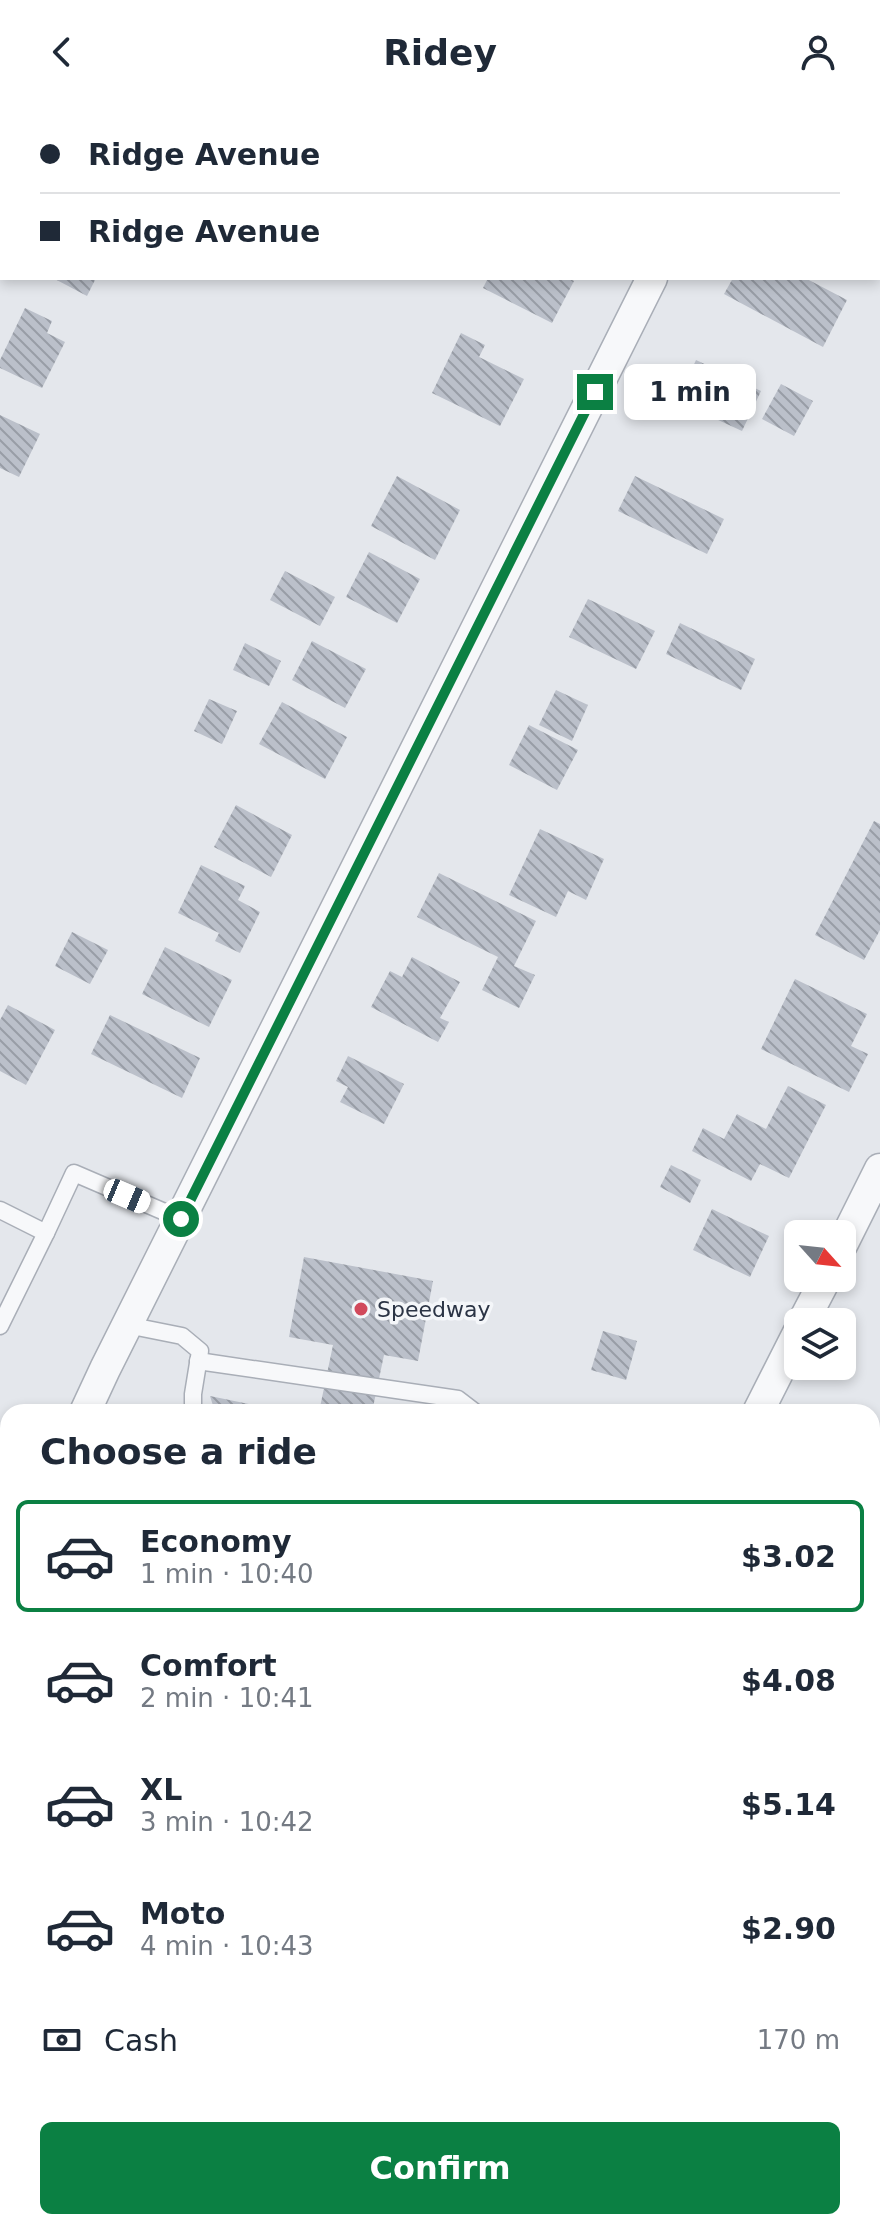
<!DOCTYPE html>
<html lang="en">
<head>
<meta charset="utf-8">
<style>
	body { margin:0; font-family:"DejaVu Sans",sans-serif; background:#f2f2f3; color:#1f2937; height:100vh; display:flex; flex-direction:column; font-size:30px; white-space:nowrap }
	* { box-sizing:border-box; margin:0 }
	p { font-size:26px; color:#747a83 }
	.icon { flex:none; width:44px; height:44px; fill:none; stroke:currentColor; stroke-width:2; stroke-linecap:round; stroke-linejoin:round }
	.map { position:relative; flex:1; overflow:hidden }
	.panel { position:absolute; left:0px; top:1300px; width:880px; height:826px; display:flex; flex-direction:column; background:#fff; border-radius:24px 24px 0 0; box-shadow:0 4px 12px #0003 }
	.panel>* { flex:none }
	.guide { position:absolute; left:0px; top:0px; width:880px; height:176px; box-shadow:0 4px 12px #0003; display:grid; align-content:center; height:176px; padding:0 40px; background:#fff }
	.needle { width:52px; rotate:117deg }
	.controls { position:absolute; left:784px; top:1116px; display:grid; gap:16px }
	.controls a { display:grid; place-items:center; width:72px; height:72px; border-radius:12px; background:#fff; box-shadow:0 4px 12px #0003; font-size:40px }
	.end { position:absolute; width:36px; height:36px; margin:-18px; border:10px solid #0b8043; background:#fff; box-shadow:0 0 0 4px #fff }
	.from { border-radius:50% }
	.bubble { position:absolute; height:56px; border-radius:12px; background:#fff; box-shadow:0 4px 12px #0003; font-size:26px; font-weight:700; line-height:56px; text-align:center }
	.car { position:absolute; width:24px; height:48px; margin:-24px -12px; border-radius:10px; box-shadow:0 0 6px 2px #0007; background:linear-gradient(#fff 24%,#345 0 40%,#fff 0 76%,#345 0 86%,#fff 0) }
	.guide b { display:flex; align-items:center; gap:28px; height:76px; font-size:30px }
	.guide b+b { border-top:2px solid #e0e1e3 }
	.guide i { width:20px; height:20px; background:#1f2937 }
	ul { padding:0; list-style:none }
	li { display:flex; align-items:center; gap:24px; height:112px; margin:0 16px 12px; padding:0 24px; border:4px solid transparent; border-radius:12px }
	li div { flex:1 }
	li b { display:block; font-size:30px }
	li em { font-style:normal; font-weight:700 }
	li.selected { border-color:#0b8043 }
	li>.icon { width:72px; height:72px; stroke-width:1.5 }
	h2 { padding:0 40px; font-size:36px; line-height:96px }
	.pay { display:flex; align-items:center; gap:20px; height:88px; padding:0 40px; font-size:30px }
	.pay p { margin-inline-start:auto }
	.primary-button { display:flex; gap:16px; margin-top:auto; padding:16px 40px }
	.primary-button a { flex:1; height:92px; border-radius:12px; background:#0b8043; color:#fff; font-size:32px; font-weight:700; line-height:92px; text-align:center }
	header { display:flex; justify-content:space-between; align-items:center; height:104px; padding:0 40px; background:#fff; font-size:36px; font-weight:700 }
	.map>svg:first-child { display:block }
	.building { fill:url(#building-back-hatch) }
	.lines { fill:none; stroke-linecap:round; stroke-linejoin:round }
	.service-casing { stroke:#a9aeb7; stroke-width:19 }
	.minor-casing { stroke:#a9aeb7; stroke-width:33 }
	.secondary-casing { stroke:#a9aeb7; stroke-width:45 }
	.service { stroke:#f7f8fa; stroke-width:16 }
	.minor { stroke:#f7f8fa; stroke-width:30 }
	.secondary { stroke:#fff; stroke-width:42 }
	.route { stroke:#0b8043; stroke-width:10 }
	.poi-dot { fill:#d1495b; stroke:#f4f6f9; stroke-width:3 }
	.labels { text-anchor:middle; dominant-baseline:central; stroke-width:7; stroke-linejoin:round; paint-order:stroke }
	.poi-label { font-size:22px; fill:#2b3445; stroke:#f4f6f9; text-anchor:start }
</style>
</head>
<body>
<header><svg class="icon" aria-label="back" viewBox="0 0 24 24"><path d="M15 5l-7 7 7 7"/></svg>Ridey<svg class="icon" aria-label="person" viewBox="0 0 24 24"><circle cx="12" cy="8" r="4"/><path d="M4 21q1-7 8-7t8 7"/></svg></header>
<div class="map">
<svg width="880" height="2125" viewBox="0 0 880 2125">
	<defs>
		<pattern id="building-back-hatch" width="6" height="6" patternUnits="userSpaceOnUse" patternTransform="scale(2)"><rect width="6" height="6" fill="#bbc0ca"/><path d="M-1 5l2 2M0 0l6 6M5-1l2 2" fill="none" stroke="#989da6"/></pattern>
	</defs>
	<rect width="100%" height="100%" fill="#e4e7ec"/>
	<g class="building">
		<polygon points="53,174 96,174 87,192"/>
		<polygon points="488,174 568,174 574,177 552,219 483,184"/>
		<polygon points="733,174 805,174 847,196 823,243 724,190"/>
		<polygon points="25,204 52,217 47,229 65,238 42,284 0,264 0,256"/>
		<polygon points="461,229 485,241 479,253 524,275 500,322 432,289"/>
		<polygon points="696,256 761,287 742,327 677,297"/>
		<polygon points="781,280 813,297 794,332 762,315"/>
		<polygon points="0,311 40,330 19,373 0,364"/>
		<polygon points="397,372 460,406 435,456 371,422"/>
		<polygon points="635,372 724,415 707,450 618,407"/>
		<polygon points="369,448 420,475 397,519 346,493"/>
		<polygon points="285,467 335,493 320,522 270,496"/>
		<polygon points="588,495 655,527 636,565 569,533"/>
		<polygon points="680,519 755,555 741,586 666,550"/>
		<polygon points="312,537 366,565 345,604 292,576"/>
		<polygon points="245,539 281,557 269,582 233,566"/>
		<polygon points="556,586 588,601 572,637 539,621"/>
		<polygon points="209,595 237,607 222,640 194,627"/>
		<polygon points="282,598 347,633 325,675 259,640"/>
		<polygon points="529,621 578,646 557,686 509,661"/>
		<polygon points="236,701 292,731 271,773 214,743"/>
		<polygon points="874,717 880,720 880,826 864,856 815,831"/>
		<polygon points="540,725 604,755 586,796 568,787 556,813 509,791"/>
		<polygon points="201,761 245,782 238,796 260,808 240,849 215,837 219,829 178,809"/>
		<polygon points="439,769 536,817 514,862 535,871 519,904 482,886 498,853 417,813"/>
		<polygon points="72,828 108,846 90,880 55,862"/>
		<polygon points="165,843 232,876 209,923 142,890"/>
		<polygon points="412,853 460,878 440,914 449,918 438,938 371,903 390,867 402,873"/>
		<polygon points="795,875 867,910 851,942 868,950 849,988 761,945"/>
		<polygon points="8,901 55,926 26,981 0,967 0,916"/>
		<polygon points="110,911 200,954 182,994 91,950"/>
		<polygon points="348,952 404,980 384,1020 340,998 348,983 336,977"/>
		<polygon points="788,982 826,1001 789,1074 760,1060 751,1077 692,1047 703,1024 724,1035 737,1010 766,1025"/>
		<polygon points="671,1061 701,1076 690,1099 660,1083"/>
		<polygon points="712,1105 769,1132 750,1173 693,1146"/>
		<polygon points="304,1153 433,1177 418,1257 384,1251 372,1308 319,1308 333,1241 289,1233"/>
		<polygon points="603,1227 637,1237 626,1276 591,1266"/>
		<polygon points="210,1292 283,1307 283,1308 215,1308"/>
		<polygon points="872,1843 880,1847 880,1914 872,1910"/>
	</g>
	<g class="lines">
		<g class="service-casing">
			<g id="service">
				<polyline points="0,1106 46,1129 0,1222"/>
				<polyline points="46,1129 74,1069 181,1115"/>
				<polyline points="127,1221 182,1232 200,1247 193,1290 193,1308"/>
				<polyline points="198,1257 458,1295 475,1308"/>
				<polyline points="0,1499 8,1489"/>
				<polyline points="0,1585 8,1584"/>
			</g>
		</g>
		<g class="minor-casing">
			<g id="minor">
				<polyline points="36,2 37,0"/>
				<polyline points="738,2 739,0"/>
				<polyline points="0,75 2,71"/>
				<polyline points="878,134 880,135"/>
				<polyline points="842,1141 880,1065"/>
				<polyline points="803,1218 826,1174"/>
				<polyline points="85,1308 105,1265 652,174"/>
				<polyline points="758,1308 798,1229"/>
				<polyline points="456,2125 460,2118"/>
			</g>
		</g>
		<g class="secondary-casing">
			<g id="secondary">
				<polyline points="0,1446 8,1448"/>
				<polyline points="872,1606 880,1608"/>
			</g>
		</g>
		<use href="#service" class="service"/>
		<use href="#minor" class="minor"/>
		<use href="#secondary" class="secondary"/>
	</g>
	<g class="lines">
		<polyline class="route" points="181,1115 595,288"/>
	</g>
	<circle class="poi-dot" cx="361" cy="1205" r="8"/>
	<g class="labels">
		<g class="poi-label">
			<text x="377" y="1205">Speedway</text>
		</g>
	</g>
</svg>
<div class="controls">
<a><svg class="needle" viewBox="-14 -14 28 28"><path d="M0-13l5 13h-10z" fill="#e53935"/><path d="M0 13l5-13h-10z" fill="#747a83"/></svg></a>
<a><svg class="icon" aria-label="layers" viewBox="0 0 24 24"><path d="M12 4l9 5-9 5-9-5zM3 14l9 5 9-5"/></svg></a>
</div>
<i class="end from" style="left:181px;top:1115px"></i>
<i class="end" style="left:595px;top:288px"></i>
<div class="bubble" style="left:624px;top:260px;width:132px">1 min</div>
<i class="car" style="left:127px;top:1092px;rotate:113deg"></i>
<div class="guide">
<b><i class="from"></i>Ridge Avenue</b>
<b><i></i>Ridge Avenue</b>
</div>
<section class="panel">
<h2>Choose a ride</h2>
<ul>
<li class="selected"><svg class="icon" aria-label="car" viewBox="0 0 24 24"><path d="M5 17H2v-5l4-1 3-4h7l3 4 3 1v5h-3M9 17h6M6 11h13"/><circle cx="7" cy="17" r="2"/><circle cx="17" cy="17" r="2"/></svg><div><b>Economy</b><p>1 min · 10:40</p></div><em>$3.02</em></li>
<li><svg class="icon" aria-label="car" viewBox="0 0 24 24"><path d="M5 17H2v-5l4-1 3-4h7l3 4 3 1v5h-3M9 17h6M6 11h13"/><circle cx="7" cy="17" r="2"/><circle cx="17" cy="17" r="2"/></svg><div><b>Comfort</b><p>2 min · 10:41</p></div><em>$4.08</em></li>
<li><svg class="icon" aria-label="car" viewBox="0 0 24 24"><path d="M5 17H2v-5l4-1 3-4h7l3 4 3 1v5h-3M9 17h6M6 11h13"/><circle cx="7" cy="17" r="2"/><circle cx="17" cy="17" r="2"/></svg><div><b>XL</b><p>3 min · 10:42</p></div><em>$5.14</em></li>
<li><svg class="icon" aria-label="car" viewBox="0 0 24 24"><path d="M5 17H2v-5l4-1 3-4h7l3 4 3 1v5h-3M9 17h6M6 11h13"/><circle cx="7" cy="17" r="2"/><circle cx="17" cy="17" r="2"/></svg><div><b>Moto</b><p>4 min · 10:43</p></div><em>$2.90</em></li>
</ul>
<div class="pay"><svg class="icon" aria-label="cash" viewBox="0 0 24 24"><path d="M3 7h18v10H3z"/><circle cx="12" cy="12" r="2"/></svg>Cash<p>170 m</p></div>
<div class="primary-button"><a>Confirm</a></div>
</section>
</div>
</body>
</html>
